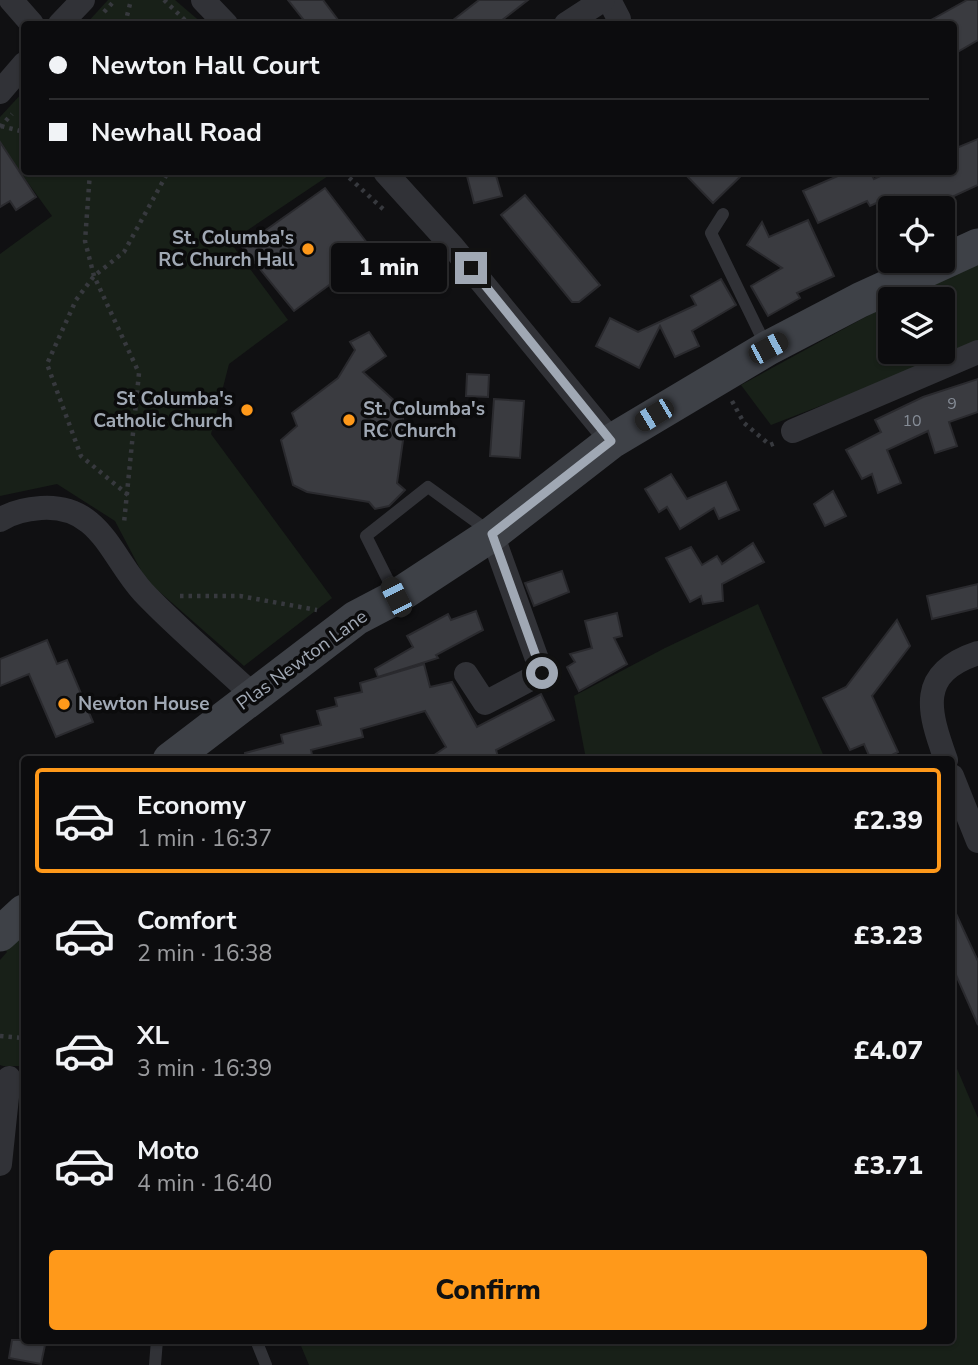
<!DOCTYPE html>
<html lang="en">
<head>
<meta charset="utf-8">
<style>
	body { margin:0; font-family:"Nunito Sans",sans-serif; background:#151517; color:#f1f3f6; height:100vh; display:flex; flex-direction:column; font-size:26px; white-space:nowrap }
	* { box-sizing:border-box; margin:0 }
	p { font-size:23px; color:#9a9b9e }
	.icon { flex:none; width:38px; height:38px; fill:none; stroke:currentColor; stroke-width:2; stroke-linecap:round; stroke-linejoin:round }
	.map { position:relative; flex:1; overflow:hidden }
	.sheet { position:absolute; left:21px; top:756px; width:934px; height:588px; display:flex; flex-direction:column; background:#0c0c0e; border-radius:7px; box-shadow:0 2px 5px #0004,0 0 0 2px #2c2c2e }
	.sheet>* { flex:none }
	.hud { position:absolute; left:21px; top:21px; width:936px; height:154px; border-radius:7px; box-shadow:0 2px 5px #0004,0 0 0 2px #2c2c2e; display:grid; align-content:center; height:154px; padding:0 28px; background:#0c0c0e }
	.buttons { position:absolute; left:878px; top:196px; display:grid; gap:14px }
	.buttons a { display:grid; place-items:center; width:77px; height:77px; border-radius:7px; background:#0c0c0e; box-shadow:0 2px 5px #0004,0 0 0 2px #2c2c2e; font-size:35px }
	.end { position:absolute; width:32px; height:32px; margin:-16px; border:9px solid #a0a8b4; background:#111; box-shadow:0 0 0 4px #111 }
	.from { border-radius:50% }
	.bubble { position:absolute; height:49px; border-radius:7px; background:#0c0c0e; box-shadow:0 2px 5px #0004,0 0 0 2px #2c2c2e; font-size:23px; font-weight:800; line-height:49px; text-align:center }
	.car { position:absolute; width:21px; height:42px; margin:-21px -10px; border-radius:9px; box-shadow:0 0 5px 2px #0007; background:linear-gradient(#222 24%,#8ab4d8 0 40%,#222 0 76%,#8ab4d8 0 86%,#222 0) }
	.hud b { display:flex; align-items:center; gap:24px; height:66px; font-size:26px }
	.hud b+b { border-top:2px solid #2c2c2e }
	.hud i { width:18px; height:18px; background:#f1f3f6 }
	ul { padding:12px 0 0; list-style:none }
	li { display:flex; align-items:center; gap:21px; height:105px; margin:0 14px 10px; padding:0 14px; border:4px solid transparent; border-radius:7px }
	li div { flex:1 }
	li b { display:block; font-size:26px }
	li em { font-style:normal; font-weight:800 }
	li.on { border-color:#ff991a }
	li>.icon { width:63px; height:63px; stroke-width:1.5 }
	.primary-button { display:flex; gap:14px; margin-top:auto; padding:14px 28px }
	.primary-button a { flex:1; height:80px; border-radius:7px; background:#ff991a; color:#111; font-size:28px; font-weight:800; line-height:80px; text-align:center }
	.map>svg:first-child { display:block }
	.green { fill:#182018 }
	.building { fill:#3a3b40; stroke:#2a2a2e; stroke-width:2 }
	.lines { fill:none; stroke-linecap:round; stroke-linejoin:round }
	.path { stroke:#37393e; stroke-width:4.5; stroke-dasharray:3.5 5; stroke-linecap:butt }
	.lane { stroke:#313237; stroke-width:12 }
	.street { stroke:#313237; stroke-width:24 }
	.secondary { stroke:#3e4147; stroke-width:35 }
	.route { stroke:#a0a8b4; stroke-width:9 }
	.poi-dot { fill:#ff991a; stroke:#0b0b0c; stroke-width:2.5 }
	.labels { text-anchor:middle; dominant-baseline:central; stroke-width:7; stroke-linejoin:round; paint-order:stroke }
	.number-label { font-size:16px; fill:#868d97 }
	.poi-label { font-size:19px; font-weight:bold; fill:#a0a8b4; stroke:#0b0b0c; text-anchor:end }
	.street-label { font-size:19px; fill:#a0a8b4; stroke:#0b0b0c }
</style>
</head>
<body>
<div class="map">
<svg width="978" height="1365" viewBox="0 0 978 1365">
	<rect width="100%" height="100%" fill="#101012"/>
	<g class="green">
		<polygon points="108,0 175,0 203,24 86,24"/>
		<polygon points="24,91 24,172 334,172 230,242 288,320 229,364 211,434 332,598 244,666 146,580 115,521 57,484 0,496 0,254 52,216 0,144 0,117"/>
		<polygon points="978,261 978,345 771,425 741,385 891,303 891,352 943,352 943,299 897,299"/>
		<polygon points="758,604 825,759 586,759 574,696 665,648"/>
		<polygon points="24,926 24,1066 3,1066 0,1065 0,960 7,952 3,946"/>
		<polygon points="952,1057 978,1118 978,1365 309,1365 299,1341 952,1340"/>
	</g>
	<g class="building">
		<polygon points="288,0 323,0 341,24 307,24"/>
		<polygon points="479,0 528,0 497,24 448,24"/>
		<polygon points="967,0 978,0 978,40 954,54 954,24 924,24"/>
		<polygon points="978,139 978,185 941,202 944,208 920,208 917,201 901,208 894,195 870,206 867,201 818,223 803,191 847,172 870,172 874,179 889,172 954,172 954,149"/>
		<polygon points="0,142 36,197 16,210 10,201 0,207"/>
		<polygon points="466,172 495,172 502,196 474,203"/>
		<polygon points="683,172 745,172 713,203"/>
		<polygon points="325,188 374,252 294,311 242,247"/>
		<polygon points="525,195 600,285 579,302 572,302 501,215"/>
		<polygon points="808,220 834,276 797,293 800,298 768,316 751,286 782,268 747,245 762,222 769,237"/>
		<polygon points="721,279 736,305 692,331 699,346 675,357 660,326 639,368 596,346 610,318 638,332 696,305 691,296"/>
		<polygon points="369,332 386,356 363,372 399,405 405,426 397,483 405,490 389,506 375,509 369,502 307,492 293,485 281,440 297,426 292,413 338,378 355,350 350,342"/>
		<polygon points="467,374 489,375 488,397 466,396"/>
		<polygon points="978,379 978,412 949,422 957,446 935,453 928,431 887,450 901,483 878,493 872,474 862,479 846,450 881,432 875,420 923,397"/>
		<polygon points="494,399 524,401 520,458 490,456"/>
		<polygon points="671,474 687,499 726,482 739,510 719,519 714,508 680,529 667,507 659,512 645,489"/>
		<polygon points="833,491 846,516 825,526 814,504"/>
		<polygon points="753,543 764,562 722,584 723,601 703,604 701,596 690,602 666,558 691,547 702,565 717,556 722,564"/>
		<polygon points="562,571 569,592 534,606 525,583"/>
		<polygon points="978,584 978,608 932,619 927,596"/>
		<polygon points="476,611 483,630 436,655 438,658 378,677 375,669 413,647 407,636 448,614 451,620"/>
		<polygon points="617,613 622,636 614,638 627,664 579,691 567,667 575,662 570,654 592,648 585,621"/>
		<polygon points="897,620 910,646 872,696 898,752 882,760 871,760 864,744 850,750 823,698 846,687"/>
		<polygon points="47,640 57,664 67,660 93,722 56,737 29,674 0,686 0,659"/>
		<polygon points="424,664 430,687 452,682 477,727 541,694 554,720 496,750 499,760 427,760 446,747 425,711 361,729 363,737 311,750 313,760 246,760 245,753 283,743 281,735 321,725 317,711 337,706 335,698 362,692 360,683"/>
		<polygon points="952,905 978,961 978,1025 952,966"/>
		<polygon points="12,1340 46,1340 41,1364 9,1358"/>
	</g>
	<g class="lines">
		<g class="path">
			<polyline points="164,0 189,24"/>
			<polyline points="104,12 115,0"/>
			<polyline points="125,24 131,0"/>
			<polyline points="1,126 24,132"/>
			<polyline points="0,127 12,114"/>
			<polyline points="90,172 85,241 94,276 139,373 124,523"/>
			<polyline points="343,172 383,209"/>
			<polyline points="732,401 744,423 770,445 775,443"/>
			<polyline points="128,495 81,456 47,364 76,300 94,276 124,252 168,172"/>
			<polyline points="180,596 240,596 317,610"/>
			<polyline points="0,1036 24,1038"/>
		</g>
		<g class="lane">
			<polyline points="723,214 711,233 767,348"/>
			<polyline points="396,596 366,536 428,487 490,532"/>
			<polyline points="256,1340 266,1365"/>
			<polyline points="155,1365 157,1340"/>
		</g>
		<g class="street">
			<polyline points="11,0 32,24"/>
			<polyline points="203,0 226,24"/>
			<polyline points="609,0 619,19"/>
			<polyline points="60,24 83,0"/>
			<polyline points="566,24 603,0"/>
			<polyline points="0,92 24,64"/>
			<polyline points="385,172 453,247 612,441"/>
			<polyline points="793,431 978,352"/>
			<path d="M0,520C12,512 26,509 41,508C100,504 111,557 143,592C177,628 217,661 253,695"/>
			<polyline points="466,674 485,703 542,673 492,534"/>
			<path d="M946,760C928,710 917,673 978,653"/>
			<polyline points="952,776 978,841"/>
			<polyline points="0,1164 9,1078"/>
		</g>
		<g class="secondary">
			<polyline points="170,760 356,618 396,597 492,534 612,441 768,348 860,300 978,246"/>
			<polyline points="0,934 24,912"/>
		</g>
	</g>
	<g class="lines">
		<polyline class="route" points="471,268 611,441 492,534 542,673"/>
	</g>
	<g class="poi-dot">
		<circle cx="308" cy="249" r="7"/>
		<circle cx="247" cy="410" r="7"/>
		<circle cx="349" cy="420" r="7"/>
		<circle cx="64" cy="704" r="7"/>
	</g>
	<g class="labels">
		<g class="number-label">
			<text x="952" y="404">9</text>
			<text x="912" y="421">10</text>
		</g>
		<g class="poi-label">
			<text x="294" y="238">St. Columba's<tspan x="294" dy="22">RC Church Hall</tspan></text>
			<text x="233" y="399">St Columba's<tspan x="233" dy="22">Catholic Church</tspan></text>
			<text x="363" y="409" text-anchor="start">St. Columba's<tspan x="363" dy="22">RC Church</tspan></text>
			<text x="78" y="704" text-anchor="start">Newton House</text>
		</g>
		<g class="street-label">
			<text transform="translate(302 660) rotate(-36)">Plas Newton Lane</text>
		</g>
	</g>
</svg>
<div class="buttons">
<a><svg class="icon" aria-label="locate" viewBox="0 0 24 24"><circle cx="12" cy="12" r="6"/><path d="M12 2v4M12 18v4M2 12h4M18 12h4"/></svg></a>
<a><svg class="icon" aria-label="layers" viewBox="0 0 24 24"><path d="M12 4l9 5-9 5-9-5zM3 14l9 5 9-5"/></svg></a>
</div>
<i class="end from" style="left:542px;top:673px"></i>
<i class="end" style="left:471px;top:268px"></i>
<div class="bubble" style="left:331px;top:243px;width:116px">1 min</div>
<i class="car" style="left:768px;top:348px;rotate:62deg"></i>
<i class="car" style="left:654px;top:415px;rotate:239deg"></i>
<i class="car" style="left:396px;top:597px;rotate:333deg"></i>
<div class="hud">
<b><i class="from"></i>Newton Hall Court</b>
<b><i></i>Newhall Road</b>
</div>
<section class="sheet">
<ul>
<li class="on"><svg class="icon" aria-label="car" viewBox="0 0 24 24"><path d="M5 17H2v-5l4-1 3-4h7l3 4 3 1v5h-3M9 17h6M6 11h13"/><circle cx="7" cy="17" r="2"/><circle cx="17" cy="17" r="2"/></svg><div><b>Economy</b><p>1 min · 16:37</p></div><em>£2.39</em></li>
<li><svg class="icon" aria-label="car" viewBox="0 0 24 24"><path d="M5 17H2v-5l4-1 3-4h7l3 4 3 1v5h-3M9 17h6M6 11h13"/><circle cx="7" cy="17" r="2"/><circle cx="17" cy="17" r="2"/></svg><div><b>Comfort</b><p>2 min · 16:38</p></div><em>£3.23</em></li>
<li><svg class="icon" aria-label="car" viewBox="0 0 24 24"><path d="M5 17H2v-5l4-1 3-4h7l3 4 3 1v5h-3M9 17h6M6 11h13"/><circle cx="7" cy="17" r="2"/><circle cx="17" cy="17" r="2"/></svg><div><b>XL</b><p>3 min · 16:39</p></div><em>£4.07</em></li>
<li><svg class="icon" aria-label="car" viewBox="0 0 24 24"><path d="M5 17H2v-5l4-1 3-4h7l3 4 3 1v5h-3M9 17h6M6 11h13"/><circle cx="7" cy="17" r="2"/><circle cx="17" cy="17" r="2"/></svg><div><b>Moto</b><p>4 min · 16:40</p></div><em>£3.71</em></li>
</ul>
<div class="primary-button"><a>Confirm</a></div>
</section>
</div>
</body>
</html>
